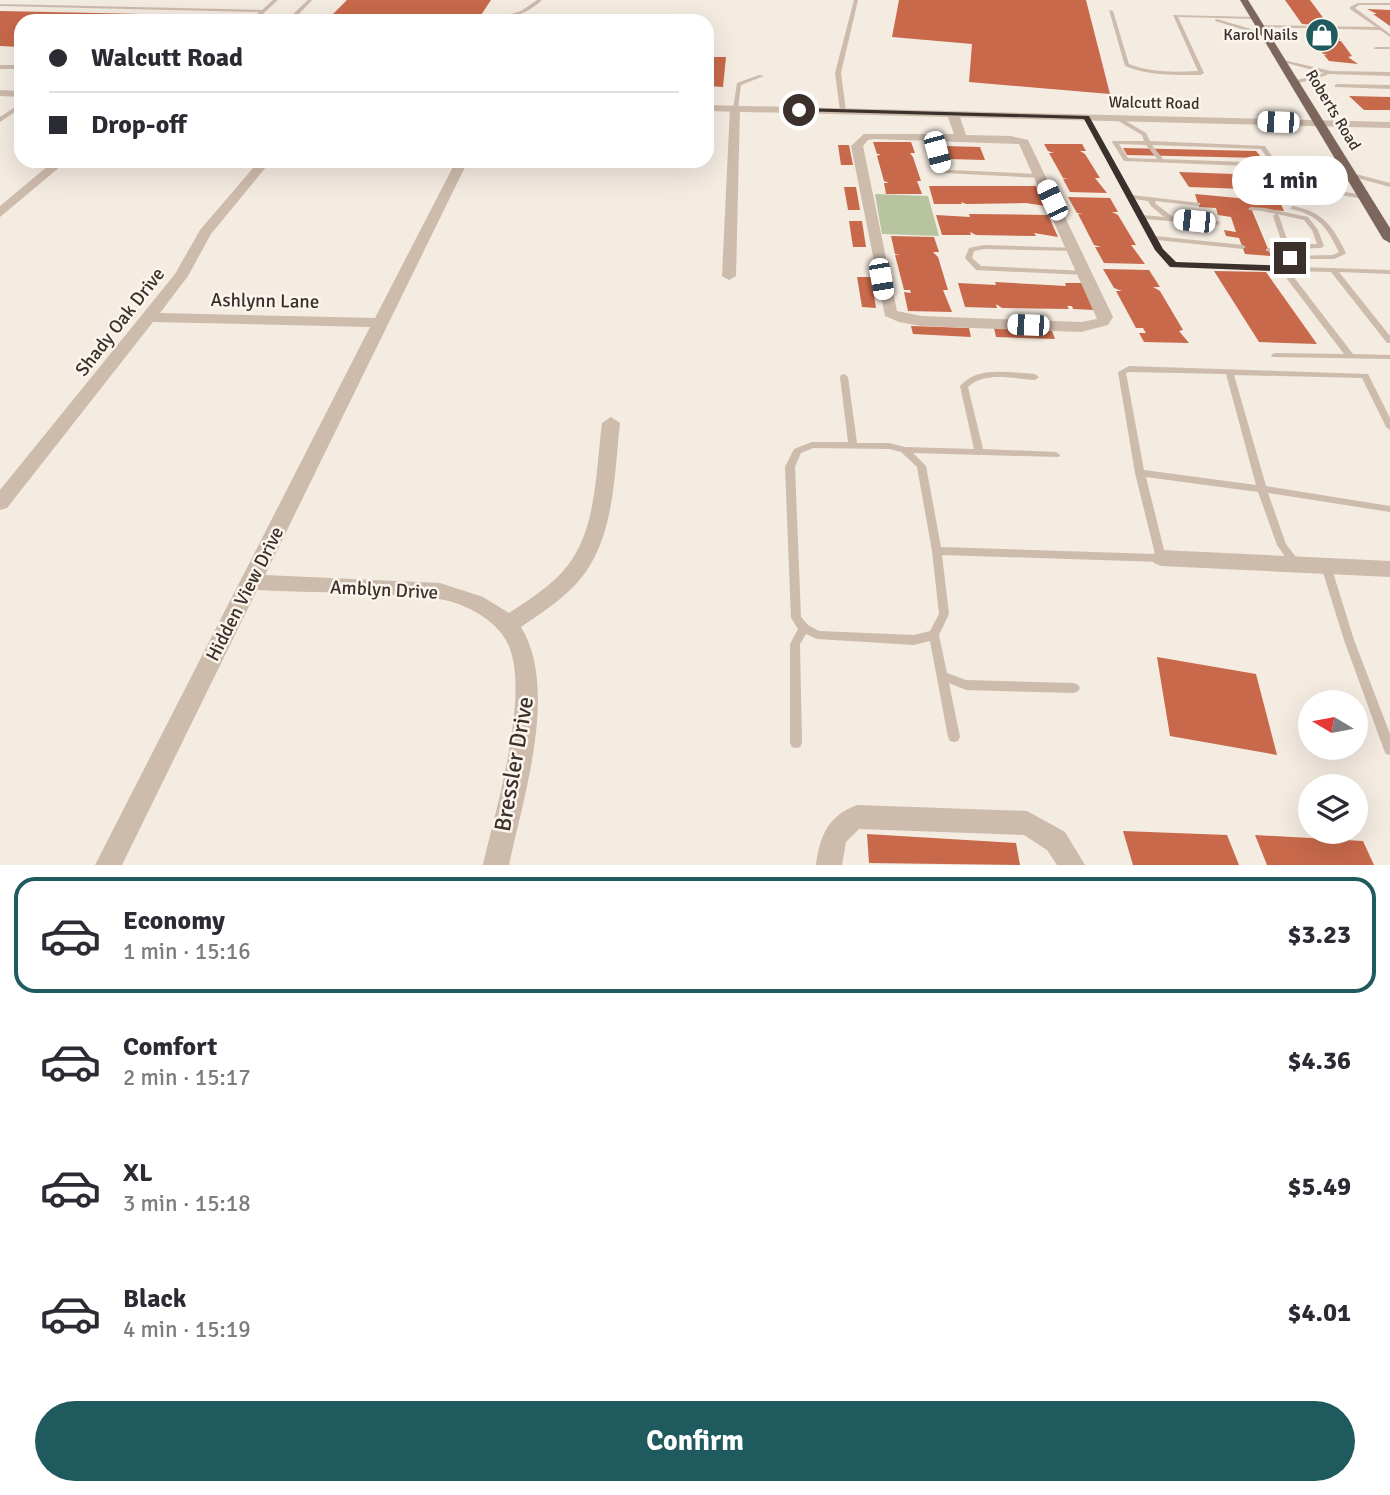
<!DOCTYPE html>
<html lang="en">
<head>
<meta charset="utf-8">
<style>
	body { margin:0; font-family:Signika,sans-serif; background:#f2f2f3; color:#2b2b33; height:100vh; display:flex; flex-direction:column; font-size:26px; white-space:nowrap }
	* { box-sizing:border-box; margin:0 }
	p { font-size:23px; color:#7c7c81 }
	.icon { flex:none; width:38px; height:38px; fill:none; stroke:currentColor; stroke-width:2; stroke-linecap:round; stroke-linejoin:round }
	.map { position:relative; height:865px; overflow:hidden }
	.details { display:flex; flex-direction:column; background:#fff; flex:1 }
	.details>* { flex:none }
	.hud { position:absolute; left:14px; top:14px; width:700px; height:154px; border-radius:21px; box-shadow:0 7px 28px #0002; display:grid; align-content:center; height:154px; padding:0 35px; background:#fff }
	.needle { width:46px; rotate:280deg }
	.tools { position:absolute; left:1298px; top:690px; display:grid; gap:14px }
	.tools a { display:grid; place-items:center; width:70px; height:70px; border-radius:50%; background:#fff; box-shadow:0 7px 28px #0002; font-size:35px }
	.end { position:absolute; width:32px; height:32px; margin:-16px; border:9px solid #3b302b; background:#fff; box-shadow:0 0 0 4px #fff }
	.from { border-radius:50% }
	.bubble { position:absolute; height:49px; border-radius:24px; background:#fff; box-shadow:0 7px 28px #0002; font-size:23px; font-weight:700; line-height:49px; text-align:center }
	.car { position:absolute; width:21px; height:42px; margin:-21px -10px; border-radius:9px; box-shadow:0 0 5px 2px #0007; background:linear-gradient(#fff 24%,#345 0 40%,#fff 0 76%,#345 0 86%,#fff 0) }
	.hud b { display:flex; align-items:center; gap:24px; height:66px; font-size:26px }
	.hud b+b { border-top:2px solid #e1e1e2 }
	.hud i { width:18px; height:18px; background:#2b2b33 }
	ul { padding:12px 0 0; list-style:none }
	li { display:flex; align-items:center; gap:21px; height:116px; margin:0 14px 10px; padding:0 21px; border:4px solid transparent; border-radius:21px }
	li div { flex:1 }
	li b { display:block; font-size:26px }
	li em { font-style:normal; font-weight:700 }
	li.on { border-color:#1f5a5e }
	li>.icon { width:63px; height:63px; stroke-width:1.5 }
	.button { display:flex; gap:14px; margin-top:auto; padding:14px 35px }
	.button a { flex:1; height:80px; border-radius:42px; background:#1f5a5e; color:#fff; font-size:28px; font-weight:700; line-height:80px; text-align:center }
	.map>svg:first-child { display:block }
	.green { fill:#b8c4a0 }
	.building { fill:#c8694b }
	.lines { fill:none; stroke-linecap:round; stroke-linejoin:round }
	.service { fill:#cdbbac; fill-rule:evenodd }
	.minor { fill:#cdbbac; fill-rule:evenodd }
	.tertiary { fill:#cdbbac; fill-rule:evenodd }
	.primary { fill:#7d675c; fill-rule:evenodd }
	.route { fill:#3b302b }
	.labels { text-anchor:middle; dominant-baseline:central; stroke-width:5; stroke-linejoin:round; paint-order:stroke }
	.far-poi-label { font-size:16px; fill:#3b302b; stroke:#fbf5ee; text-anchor:end }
	.far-street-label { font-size:16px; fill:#3b302b; stroke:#fbf5ee }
	.street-label { font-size:19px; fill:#3b302b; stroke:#fbf5ee }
	.near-street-label { font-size:23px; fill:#3b302b; stroke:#fbf5ee }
</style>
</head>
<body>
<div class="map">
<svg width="1390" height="865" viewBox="0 0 1390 865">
	<rect width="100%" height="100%" fill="#f4ebe1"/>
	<polygon class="green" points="875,194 928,196 939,236 882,234"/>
	<g class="building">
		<polygon points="347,0 491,0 479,18 333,14"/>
		<polygon points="899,0 1086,0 1110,94 969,82 972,44 892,37"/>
		<polygon points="1285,0 1310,0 1324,19 1316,20 1325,20 1329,26 1302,24"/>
		<polygon points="1367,9 1390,10 1390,26 1373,14 1377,14"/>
		<polygon points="0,11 238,16 232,21 21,21 21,47 0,46"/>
		<polygon points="1308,32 1335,34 1340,40 1336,41 1341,41 1352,56 1348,57 1358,64 1329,61 1324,55 1328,54 1323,54 1313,39 1316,38"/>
		<polygon points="707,57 726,57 723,87 707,86"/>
		<polygon points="1349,96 1390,97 1390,110 1364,110"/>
		<polygon points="873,142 911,142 915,153 910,153 913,157 921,181 917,181 922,194 886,194 884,183 889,183 884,181 877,156 881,154 877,154"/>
		<polygon points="1044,144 1082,144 1086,151 1080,151 1085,154 1100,178 1095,178 1107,193 1070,192 1063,179 1068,178 1063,178 1049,153 1054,153 1048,151"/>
		<polygon points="838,145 849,145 853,165 841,165"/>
		<polygon points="944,146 980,147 985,160 948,159"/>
		<polygon points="1123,148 1256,151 1262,158 1127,155"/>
		<polygon points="1179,172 1234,174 1245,189 1189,187"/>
		<polygon points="929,186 1036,186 1045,206 1026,203 966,204 961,202 962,204 934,204"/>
		<polygon points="844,187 856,187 860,210 848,210"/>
		<polygon points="1195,194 1280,202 1284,211 1251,208 1271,256 1245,254 1239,238 1226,236 1224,230 1236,232 1231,217 1218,215 1216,208 1199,207"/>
		<polygon points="1068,197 1110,198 1118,212 1112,212 1118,215 1136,245 1131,245 1145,264 1104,263 1095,247 1101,247 1094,245 1078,214 1083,214 1077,213"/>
		<polygon points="969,214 1048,215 1058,237 1034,233 1036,236 976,235 970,232 971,235 942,235 936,215 970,217"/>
		<polygon points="849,221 862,221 866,247 853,247"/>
		<polygon points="891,236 934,237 939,252 933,252 938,257 948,290 943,290 952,312 908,311 904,292 911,293 910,290 904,290 895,255 900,254 895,254"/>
		<polygon points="1103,269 1149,270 1160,287 1153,287 1160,291 1183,330 1179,331 1189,343 1144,342 1139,333 1146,333 1143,328 1136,328 1116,291 1122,291 1114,288"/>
		<polygon points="1214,271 1266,272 1317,344 1259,342"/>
		<polygon points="857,277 871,277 876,308 862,307"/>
		<polygon points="995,282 1066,286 1065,283 1082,283 1094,310 1073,309 1072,306 1067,306 1069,309 1002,308 996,304 997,308 965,307 958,283 996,285"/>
		<polygon points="911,326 969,328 971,337 913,334"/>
		<polygon points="994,328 1052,331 1055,339 996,337"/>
		<polygon points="1157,657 1256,674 1277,755 1170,736"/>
		<polygon points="1123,831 1227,835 1239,865 1133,865"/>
		<polygon points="867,834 1016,843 1020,865 869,863"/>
		<polygon points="1255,835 1363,841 1374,865 1267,865"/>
	</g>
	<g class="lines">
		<g class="service">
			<polygon points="273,0 278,0 255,21 250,21 259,12 0,6 0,4 262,10"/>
			<polygon points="308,0 312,0 298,15 377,20 379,21 354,21 292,17 292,15"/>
			<path d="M537,0H542C528,14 505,21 486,21L521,11Z"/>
			<polygon points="854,0 858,0 841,73 846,111 843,113 840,111 835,73"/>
			<polygon points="1358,3 1390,3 1390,5 1359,5 1355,8 1390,34 1390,37 1380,30 1261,27 1259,26 1261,25 1376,27 1350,9 1350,7"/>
			<path d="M1109,10L1113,11L1129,64C1151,73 1175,72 1198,71L1173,15L1256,17L1258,18L1256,19L1178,17L1204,73L1201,75C1176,75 1149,76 1125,66Z"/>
			<polygon points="1217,19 1268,34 1268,35 1264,36 1215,21 1215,20"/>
			<polygon points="1376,47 1390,47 1390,49 1374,49 1374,48"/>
			<polygon points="1279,59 1331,71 1390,72 1390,76 1327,74 1327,75 1295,84 1292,82 1293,81 1324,73 1279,61"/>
			<rect x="0" y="65" width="21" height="4"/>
			<polygon points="759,75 764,76 741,85 738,108 733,109 737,83"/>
			<polygon points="1337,84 1390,85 1390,89 1335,87 1335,85"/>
			<polygon points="21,103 21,108 0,122 0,117"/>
			<path d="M1086,115L1089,117L1132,195L1200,203V205L1198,206L1155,201L1156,204L1173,217L1217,221L1220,223L1217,225L1145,219L1155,236L1243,245L1246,247L1243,249L1157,240L1162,249L1175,263L1390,270V274L1339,272L1390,336V343H1387L1331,272L1289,271L1353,354L1390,355V359L1272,357L1271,355L1275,353L1344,354L1281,271L1171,266L1156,250L1083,117ZM1134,199L1148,201L1151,206L1164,217L1143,215Z"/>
			<path d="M1115,117H1119L1146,133L1150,141L1265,146L1291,184L1365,195L1368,197L1365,199L1287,187L1273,167L1124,161L1112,142L1113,141H1144L1142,135L1115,119ZM1119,144L1146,145L1157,159L1128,158ZM1152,145L1261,149L1271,163L1163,159Z"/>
			<polygon points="933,135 936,137 944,166 949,170 1041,174 1044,176 1041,178 945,173 938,167 930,137"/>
			<polygon points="1352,173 1390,183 1390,187 1350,176 1349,175"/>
			<path d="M1293,206C1324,212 1333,227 1346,253L1345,254L1334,259H1288L1287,258L1290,256L1333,255L1339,252C1327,228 1319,215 1291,209L1290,208Z"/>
			<path d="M1251,207L1265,208L1308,217L1318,230L1324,246L1321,248L1290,249L1291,252L1288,254L1266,251V249L1268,248L1284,249L1273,216L1276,214L1262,211L1249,210L1248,209ZM1277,214L1304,220L1312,230L1317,244L1289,245L1279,216Z"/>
			<polygon points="984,245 1076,248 1076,250 1074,251 984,249 974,251 972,258 981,266 1086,271 1090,273 1086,275 976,270 965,258 969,248"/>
			<path d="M1129,366L1368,374L1390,418V430L1386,427L1362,378L1234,375L1266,486L1390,506V512L1268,493L1286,544L1302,565L1301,568L1297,569L1293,568L1277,545L1258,492L1146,477L1166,558L1165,561L1161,562L942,555L949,614L939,635L947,673L966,680L1074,683L1078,685L1080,688L1078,691L1074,693L966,690L949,683L960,737L958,741L954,742L950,741L948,737L930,641L914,645L817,639L806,634L800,644L802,743L800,747L796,748L792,747L790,743V644L798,629L791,618L785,467L794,449L812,442H848L840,377L841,375L844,374L848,377L857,443H889L905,447L974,449L960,386C978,365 1010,373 1035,374L1039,377L1035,380C1014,379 985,371 968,387L983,449L1056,452L1060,455L1059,457L913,453L926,466L941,547L1155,554L1135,473L1118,372ZM1130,372L1226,374L1256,485L1144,470L1126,373ZM813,448L889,449L901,452L917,467L932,551L939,614L930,631L914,635L819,631L808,625L801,617L795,467L801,453Z"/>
			<polygon points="1326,562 1330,563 1331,566 1354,640 1390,734 1390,755 1386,754 1384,750 1344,640 1321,566 1322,563"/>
		</g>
		<g class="minor">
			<polygon points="735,105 740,108 736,276 729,280 722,276 730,108"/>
			<path d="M953,111L959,114L966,135L1011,136L1028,140L1113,317L1108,325L1081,332L921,326L899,322L885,316L851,146L864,134H954L947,114ZM874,139L1019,144L1097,319L1081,322L921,316L897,311L863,146L868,140Z"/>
			<polygon points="54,161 67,161 0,217 0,206"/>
			<path d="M259,161H271L211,234L188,276L160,313L375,318L456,161H468L265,575L440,583L483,597L509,613C530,599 553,585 568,565C597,528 596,468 602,423L611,417L620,423C614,476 615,542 576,584C560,601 540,614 521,627C559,689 523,798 509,865H483C495,812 531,694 508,644C497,620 465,603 439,599C382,592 315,593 257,590L122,865H95L370,327L153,322L7,508L0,510V490L175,274L200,230Z"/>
			<polygon points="1161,550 1390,561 1390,577 1161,566 1154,563 1151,558 1154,553"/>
			<path d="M857,805L1027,811L1065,832L1085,865H1057L1047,850L1024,835L859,829L846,842L842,865H816C820,835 828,816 857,805Z"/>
		</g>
		<g class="tertiary">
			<polygon points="0,90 21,91 21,97 0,96"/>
			<polygon points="707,105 1390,122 1390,128 707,111"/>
		</g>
		<polygon class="primary" points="1240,0 1248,0 1390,228 1390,243 1383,239"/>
	</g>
	<polygon class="route" points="799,108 1089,116 1163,249 1176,262 1290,266 1285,258 1290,255 1301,269 1296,272 1170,267 1155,250 1084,119 797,111"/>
	<defs>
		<g id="shop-disc" transform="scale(1.75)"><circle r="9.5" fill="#1f5a5e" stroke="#fbf5ee"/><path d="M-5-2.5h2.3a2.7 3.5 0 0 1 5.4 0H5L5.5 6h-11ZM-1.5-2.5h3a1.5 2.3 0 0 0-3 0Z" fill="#fff"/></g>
	</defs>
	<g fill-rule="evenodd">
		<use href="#shop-disc" x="1322" y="35"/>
	</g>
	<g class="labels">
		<g class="far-poi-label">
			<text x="1298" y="35">Karol Nails</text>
		</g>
		<g class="far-street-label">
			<text transform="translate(1154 103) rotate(1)">Walcutt Road</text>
			<text transform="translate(1333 110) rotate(59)">Roberts Road</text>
		</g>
		<g class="street-label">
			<text transform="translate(265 301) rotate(1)">Ashlynn Lane</text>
			<text transform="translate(120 322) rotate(-52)">Shady Oak Drive</text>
			<text transform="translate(384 590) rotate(3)">Amblyn Drive</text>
			<text transform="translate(245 594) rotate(-63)">Hidden View Drive</text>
		</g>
		<g class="near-street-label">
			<text transform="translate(514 764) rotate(-80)">Bressler Drive</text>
		</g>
	</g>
</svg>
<div class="tools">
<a><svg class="needle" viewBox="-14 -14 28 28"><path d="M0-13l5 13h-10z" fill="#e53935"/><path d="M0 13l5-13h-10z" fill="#7c7c81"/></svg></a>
<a><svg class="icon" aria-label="layers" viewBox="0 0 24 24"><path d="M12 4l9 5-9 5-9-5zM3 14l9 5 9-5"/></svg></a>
</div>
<i class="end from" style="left:799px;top:110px"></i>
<i class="end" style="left:1290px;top:258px"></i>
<div class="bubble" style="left:1232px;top:156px;width:116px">1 min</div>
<i class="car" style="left:1278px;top:122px;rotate:272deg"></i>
<i class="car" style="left:937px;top:152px;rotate:165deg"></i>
<i class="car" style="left:1052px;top:200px;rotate:335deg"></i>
<i class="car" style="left:1194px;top:221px;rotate:276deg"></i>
<i class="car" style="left:881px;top:279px;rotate:170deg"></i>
<i class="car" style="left:1028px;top:325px;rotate:272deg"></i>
<div class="hud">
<b><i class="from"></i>Walcutt Road</b>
<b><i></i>Drop-off</b>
</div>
</div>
<section class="details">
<ul>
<li class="on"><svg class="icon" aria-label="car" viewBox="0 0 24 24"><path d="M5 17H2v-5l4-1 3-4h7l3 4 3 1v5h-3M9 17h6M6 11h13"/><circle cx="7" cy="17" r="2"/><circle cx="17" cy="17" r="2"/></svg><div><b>Economy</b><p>1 min · 15:16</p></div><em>$3.23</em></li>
<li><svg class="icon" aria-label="car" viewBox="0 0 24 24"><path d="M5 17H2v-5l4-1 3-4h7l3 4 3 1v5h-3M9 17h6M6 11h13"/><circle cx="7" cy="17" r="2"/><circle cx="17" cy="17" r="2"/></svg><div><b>Comfort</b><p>2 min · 15:17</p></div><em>$4.36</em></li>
<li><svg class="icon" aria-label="car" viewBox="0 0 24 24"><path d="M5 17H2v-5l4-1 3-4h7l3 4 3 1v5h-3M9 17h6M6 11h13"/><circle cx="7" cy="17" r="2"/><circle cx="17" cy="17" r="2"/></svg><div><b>XL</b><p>3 min · 15:18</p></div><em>$5.49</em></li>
<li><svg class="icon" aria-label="car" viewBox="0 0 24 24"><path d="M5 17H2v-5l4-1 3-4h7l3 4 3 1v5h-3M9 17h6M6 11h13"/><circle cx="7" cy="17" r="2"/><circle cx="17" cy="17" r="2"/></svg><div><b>Black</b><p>4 min · 15:19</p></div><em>$4.01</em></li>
</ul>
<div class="button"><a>Confirm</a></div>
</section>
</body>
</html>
